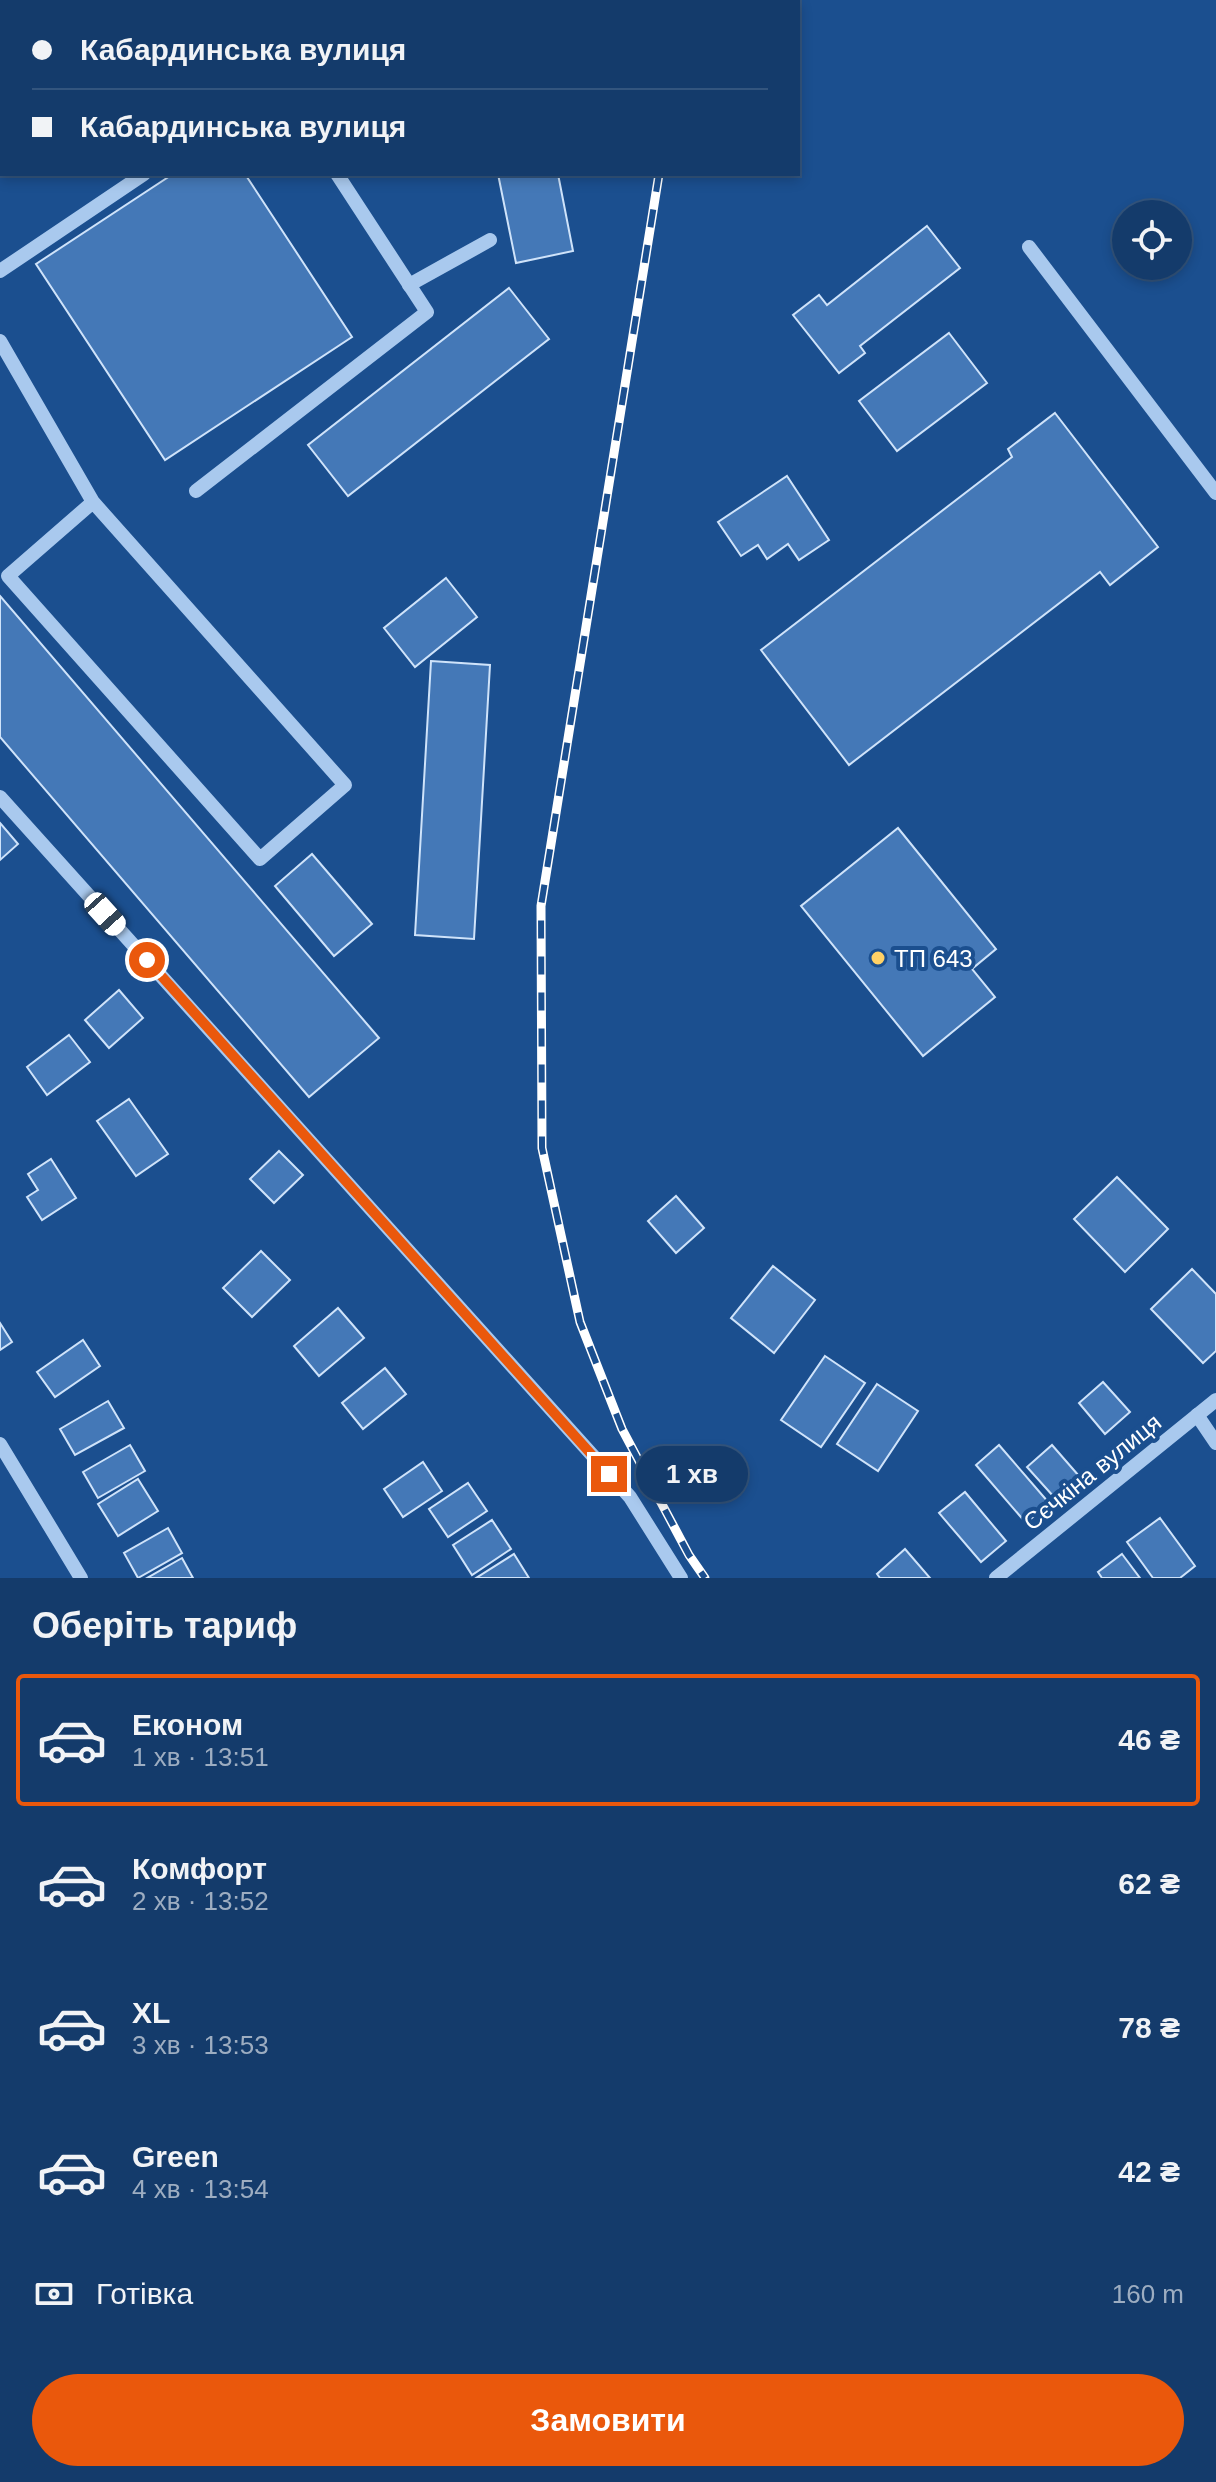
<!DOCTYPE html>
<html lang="uk">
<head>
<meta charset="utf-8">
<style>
	body { margin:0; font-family:Arial,sans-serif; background:#214673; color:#f1f3f6; height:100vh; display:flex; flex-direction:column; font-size:30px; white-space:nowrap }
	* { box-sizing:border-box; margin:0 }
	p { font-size:26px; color:#9dadc1 }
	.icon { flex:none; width:44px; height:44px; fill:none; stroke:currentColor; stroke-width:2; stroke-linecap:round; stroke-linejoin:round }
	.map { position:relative; height:1578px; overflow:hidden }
	.sheet { display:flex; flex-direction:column; background:#143b6b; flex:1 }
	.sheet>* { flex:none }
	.hud { position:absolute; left:0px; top:0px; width:800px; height:176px; box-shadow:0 4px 12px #0003,0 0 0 2px #33557e; display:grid; align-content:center; height:176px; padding:0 32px; background:#143b6b }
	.fabs { position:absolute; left:1112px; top:200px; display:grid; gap:16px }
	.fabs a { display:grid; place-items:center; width:80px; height:80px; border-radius:50%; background:#143b6b; box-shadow:0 4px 12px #0003,0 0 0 2px #33557e; font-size:40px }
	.end { position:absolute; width:36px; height:36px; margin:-18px; border:10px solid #ea580c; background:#fff; box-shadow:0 0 0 4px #fff }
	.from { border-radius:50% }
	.bubble { position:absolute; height:56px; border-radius:28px; background:#143b6b; box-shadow:0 4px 12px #0003,0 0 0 2px #33557e; font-size:26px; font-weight:700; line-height:56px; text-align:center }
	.car { position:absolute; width:24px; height:48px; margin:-24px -12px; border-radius:10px; box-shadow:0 0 6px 2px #0007; background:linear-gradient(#fff 24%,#345 0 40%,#fff 0 76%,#345 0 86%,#fff 0) }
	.hud b { display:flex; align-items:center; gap:28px; height:76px; font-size:30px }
	.hud b+b { border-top:2px solid #33557e }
	.hud i { width:20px; height:20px; background:#f1f3f6 }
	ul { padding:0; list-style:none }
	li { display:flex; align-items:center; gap:24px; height:132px; margin:0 16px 12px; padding:0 16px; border:4px solid transparent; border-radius:8px }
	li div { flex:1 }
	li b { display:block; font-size:30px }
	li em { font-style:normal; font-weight:700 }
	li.active { border-color:#ea580c }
	li>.icon { width:72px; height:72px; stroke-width:1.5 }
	h2 { padding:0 32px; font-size:36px; line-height:96px }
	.pay { display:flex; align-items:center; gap:20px; height:88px; padding:0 32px; font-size:30px }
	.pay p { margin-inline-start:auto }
	.cta { display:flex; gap:16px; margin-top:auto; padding:16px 32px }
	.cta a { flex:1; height:92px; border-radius:48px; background:#ea580c; color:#fff; font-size:32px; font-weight:700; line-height:92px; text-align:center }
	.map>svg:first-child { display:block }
	.building { fill:#4478b7; stroke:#cfe3fa; stroke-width:2 }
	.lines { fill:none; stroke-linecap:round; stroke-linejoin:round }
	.minor { stroke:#a9c9ee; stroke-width:14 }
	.rail-casing { stroke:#fff; stroke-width:9 }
	.rail { stroke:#1b4f8f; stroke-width:6; stroke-dasharray:18; stroke-linecap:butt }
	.route { stroke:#ea580c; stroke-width:10 }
	.poi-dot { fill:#ffd166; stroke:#1b4f8f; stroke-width:3 }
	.labels { text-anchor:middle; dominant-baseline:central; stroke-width:8; stroke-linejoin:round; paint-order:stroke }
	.poi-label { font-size:24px; fill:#fff; stroke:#1b4f8f; text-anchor:start }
	.street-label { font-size:24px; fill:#fff; stroke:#1b4f8f }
</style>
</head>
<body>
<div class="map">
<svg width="1216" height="1578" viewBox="0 0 1216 1578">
	<rect width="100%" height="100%" fill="#1b4f8f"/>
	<g class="building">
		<polygon points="173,174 245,174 352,337 165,460 36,264"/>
		<polygon points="498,174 558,174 573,251 516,263"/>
		<polygon points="927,226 960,268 860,346 865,353 839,373 793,315 819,295 827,305"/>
		<polygon points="509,288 549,339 348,496 308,445"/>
		<polygon points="949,333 987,383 897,451 859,401"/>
		<polygon points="1055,413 1158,547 1110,585 1100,572 849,765 761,650 1012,457 1008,449"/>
		<polygon points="787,476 829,540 799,560 788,544 767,559 758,545 741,556 718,522"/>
		<polygon points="446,578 477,617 415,667 384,628"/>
		<polygon points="0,596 379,1038 309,1097 0,737"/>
		<polygon points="431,661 490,665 474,939 415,935"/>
		<polygon points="0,823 18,844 0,860"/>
		<polygon points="898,828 996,949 972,969 995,997 923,1056 801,906"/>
		<polygon points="312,854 372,924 334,956 275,886"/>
		<polygon points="119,990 143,1018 109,1048 85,1020"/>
		<polygon points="69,1035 90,1062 47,1095 27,1067"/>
		<polygon points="129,1099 168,1154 136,1176 97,1121"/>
		<polygon points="279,1151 303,1175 274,1203 250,1179"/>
		<polygon points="51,1159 76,1198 42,1220 27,1197 38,1190 28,1174"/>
		<polygon points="1117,1177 1168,1229 1125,1272 1074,1219"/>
		<polygon points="676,1196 704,1228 676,1253 648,1221"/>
		<polygon points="261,1251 290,1280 252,1317 223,1288"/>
		<polygon points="773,1266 815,1300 774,1353 731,1318"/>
		<polygon points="1192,1269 1216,1294 1216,1351 1203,1363 1151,1309"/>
		<polygon points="338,1308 364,1338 319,1376 294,1346"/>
		<polygon points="0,1323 12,1342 0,1350"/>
		<polygon points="83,1340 100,1366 55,1397 37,1372"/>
		<polygon points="825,1356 865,1383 821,1447 781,1420"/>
		<polygon points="385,1368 406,1394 363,1429 342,1403"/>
		<polygon points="1103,1382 1130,1412 1105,1434 1079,1403"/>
		<polygon points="877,1384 918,1411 878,1471 837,1444"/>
		<polygon points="108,1401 124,1428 75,1455 60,1429"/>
		<polygon points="130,1445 145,1471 98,1498 83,1472"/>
		<polygon points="999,1445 1049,1503 1026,1523 976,1465"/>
		<polygon points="1052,1445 1079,1476 1054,1497 1027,1467"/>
		<polygon points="423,1462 442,1491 403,1517 384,1489"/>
		<polygon points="138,1479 158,1511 118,1536 98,1504"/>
		<polygon points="468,1483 487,1511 448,1537 429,1509"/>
		<polygon points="965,1492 1006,1541 981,1562 939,1513"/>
		<polygon points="1160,1518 1195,1566 1180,1578 1153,1578 1127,1542"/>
		<polygon points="492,1520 511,1549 472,1575 453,1545"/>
		<polygon points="168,1528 182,1553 138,1578 124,1553"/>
		<polygon points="905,1549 930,1578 880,1578 877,1574"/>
		<polygon points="514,1554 529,1578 476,1578"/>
		<polygon points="1122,1554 1140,1578 1102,1578 1098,1572"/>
		<polygon points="182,1558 193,1578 147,1578"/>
	</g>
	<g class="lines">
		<g class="minor">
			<polyline points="0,87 2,88"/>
			<polyline points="1029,247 1216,493"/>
			<polyline points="0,271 144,174"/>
			<polyline points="409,285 490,240"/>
			<polyline points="0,341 93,502 345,785 260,859 8,576 93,502"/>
			<polyline points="196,491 427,312 337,174"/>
			<polyline points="0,797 630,1497 681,1578"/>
			<polyline points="1197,1415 1216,1443"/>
			<polyline points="0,1444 81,1578"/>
			<polyline points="996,1578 1216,1400"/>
		</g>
		<g class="rail-casing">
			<g id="rail">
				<polyline points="687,2 688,0"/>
				<polyline points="659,174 541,906 542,1148 580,1322 622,1429 689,1555 705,1578"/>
			</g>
		</g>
		<use href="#rail" class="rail"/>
	</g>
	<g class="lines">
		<polyline class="route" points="147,960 609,1474"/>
	</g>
	<circle class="poi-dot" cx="878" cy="958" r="8"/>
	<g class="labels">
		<g class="poi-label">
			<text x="894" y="958">ТП 643</text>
		</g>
		<g class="street-label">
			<text transform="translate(1092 1472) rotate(-39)">Сєчкіна вулиця</text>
		</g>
	</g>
</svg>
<div class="fabs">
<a><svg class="icon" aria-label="locate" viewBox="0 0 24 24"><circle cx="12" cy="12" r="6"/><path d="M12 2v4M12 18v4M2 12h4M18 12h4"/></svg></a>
</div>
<i class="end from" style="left:147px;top:960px"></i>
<i class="end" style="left:609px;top:1474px"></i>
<div class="bubble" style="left:636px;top:1446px;width:112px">1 хв</div>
<i class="car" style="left:105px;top:914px;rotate:138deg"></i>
<div class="hud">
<b><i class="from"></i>Кабардинська вулиця</b>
<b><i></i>Кабардинська вулиця</b>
</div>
</div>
<section class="sheet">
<h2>Оберіть тариф</h2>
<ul>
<li class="active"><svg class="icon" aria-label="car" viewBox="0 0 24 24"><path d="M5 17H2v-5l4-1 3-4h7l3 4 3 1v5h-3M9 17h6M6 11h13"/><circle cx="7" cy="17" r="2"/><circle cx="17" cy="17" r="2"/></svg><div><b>Економ</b><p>1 хв · 13:51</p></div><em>46 ₴</em></li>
<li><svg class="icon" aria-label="car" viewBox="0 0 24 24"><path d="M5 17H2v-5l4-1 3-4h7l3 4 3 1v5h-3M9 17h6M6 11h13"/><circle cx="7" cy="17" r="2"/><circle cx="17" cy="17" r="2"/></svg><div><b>Комфорт</b><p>2 хв · 13:52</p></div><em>62 ₴</em></li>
<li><svg class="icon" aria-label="car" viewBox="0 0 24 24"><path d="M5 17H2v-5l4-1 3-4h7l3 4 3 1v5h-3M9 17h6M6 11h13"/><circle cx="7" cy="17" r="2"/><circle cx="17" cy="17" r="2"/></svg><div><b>XL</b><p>3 хв · 13:53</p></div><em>78 ₴</em></li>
<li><svg class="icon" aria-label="car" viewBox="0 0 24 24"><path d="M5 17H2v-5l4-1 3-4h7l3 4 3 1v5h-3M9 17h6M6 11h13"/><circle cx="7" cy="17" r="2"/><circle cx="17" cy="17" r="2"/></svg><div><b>Green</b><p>4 хв · 13:54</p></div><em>42 ₴</em></li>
</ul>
<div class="pay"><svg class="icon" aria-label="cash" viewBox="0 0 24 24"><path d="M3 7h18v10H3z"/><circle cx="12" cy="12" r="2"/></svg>Готівка<p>160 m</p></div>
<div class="cta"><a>Замовити</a></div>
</section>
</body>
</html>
